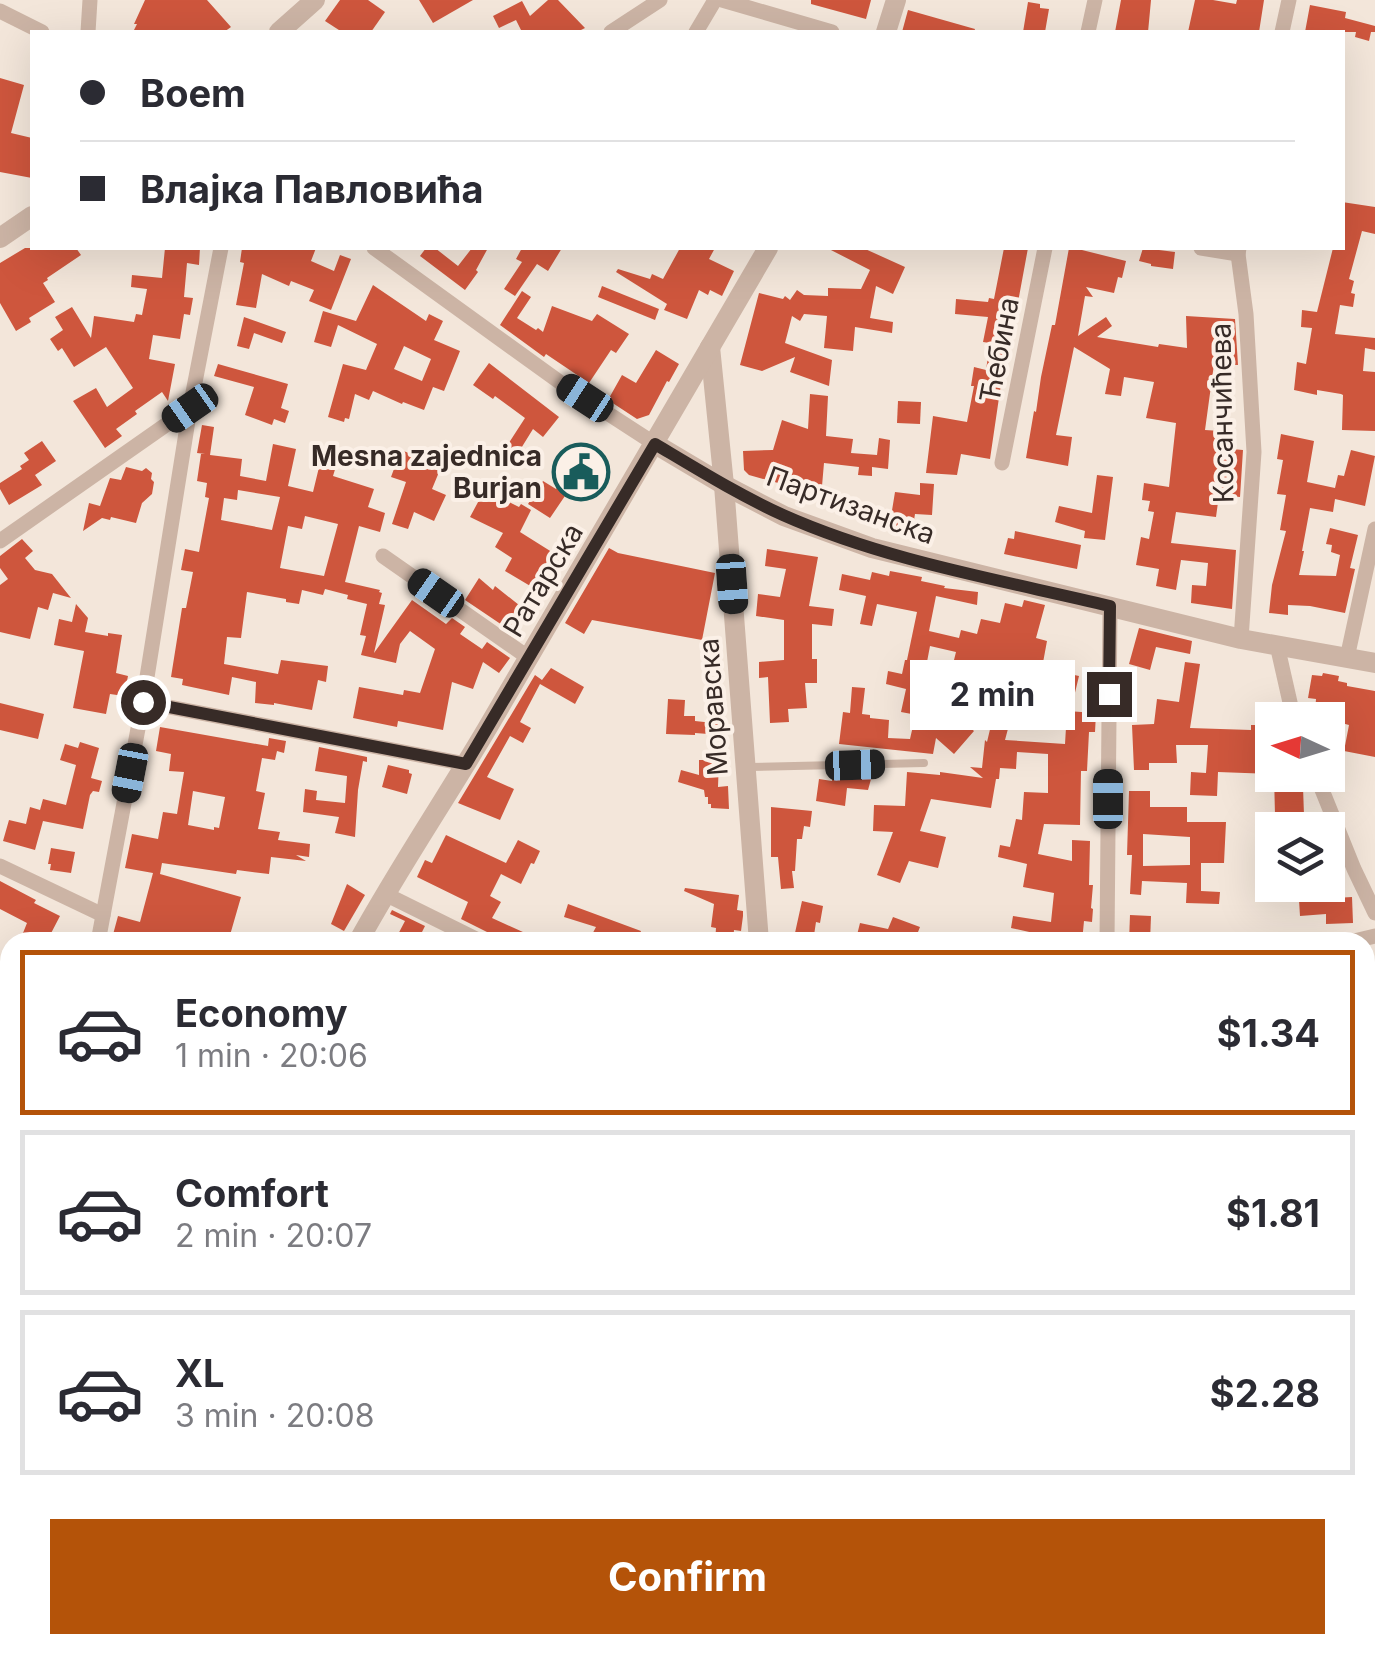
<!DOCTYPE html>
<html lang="en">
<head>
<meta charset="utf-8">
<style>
	body { margin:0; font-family:Inter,sans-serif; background:#f2f2f3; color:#2b2b33; height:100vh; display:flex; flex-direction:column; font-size:38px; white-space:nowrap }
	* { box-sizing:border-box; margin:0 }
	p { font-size:32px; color:#7c7c81 }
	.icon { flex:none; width:55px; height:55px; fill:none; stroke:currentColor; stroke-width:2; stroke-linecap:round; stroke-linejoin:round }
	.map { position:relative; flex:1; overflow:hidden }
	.side { position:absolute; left:0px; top:932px; width:1375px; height:722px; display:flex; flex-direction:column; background:#fff; border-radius:30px 30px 0 0; box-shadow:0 10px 40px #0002 }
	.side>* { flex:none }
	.top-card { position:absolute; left:30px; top:30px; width:1315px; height:220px; border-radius:0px; box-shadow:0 10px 40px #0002; display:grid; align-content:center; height:220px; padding:0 50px; background:#fff }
	.needle { width:65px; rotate:274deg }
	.tools { position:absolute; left:1255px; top:702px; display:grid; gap:20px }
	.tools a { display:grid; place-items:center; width:90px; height:90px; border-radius:0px; background:#fff; box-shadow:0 10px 40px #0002; font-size:50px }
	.end { position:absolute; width:45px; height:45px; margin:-22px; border:12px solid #372b27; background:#fff; box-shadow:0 0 0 5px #fff }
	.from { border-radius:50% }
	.bubble { position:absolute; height:70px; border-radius:0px; background:#fff; box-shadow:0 10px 40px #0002; font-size:32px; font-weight:700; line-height:70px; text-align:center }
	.car { position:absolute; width:30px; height:60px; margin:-30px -15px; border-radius:12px; box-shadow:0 0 8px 2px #0007; background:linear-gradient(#222 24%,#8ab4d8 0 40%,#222 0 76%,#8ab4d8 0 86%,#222 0) }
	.top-card b { display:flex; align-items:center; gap:35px; height:95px; font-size:38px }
	.top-card b+b { border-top:2px solid #e1e1e2 }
	.top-card i { width:25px; height:25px; background:#2b2b33 }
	ul { padding:18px 0 0; list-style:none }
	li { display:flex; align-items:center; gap:30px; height:165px; margin:0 20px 15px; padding:0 30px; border:5px solid #e1e1e2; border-radius:0px }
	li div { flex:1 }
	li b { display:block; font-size:38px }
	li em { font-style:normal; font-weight:700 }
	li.active { border-color:#b45309 }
	li>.icon { width:90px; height:90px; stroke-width:1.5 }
	.cta { display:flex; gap:20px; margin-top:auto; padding:20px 50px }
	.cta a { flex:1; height:115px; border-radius:0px; background:#b45309; color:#fff; font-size:40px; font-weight:700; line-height:115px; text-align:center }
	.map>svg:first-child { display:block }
	.building { fill:#ce563d; fill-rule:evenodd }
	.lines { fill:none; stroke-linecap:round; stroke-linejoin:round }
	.service { stroke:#ccb4a5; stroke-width:8 }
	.minor { stroke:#ccb4a5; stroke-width:15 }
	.tertiary { stroke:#ccb4a5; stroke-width:20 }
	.route { stroke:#372b27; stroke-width:12 }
	.labels { text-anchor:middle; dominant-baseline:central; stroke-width:8; stroke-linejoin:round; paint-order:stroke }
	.street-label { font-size:28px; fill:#372b27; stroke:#fbf0e7 }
	.poi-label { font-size:28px; font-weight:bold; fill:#372b27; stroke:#fbf0e7; text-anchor:end }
</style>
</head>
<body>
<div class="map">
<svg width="1375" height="1653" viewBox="0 0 1375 1653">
	<rect width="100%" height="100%" fill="#f3e6da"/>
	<g class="building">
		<polygon points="145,0 207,0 231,27 224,32 133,32 137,24 134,24"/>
		<polygon points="340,0 368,0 385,12 371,32 342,32 325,21"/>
		<polygon points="419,0 473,0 433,23"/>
		<polygon points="548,0 558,0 585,28 577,32 522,32 516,20 499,28 493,16 522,1 530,16"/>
		<polygon points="811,0 871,0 866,19 811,4"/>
		<polygon points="1121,0 1151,0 1148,32 1115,32"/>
		<polygon points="1195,0 1213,0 1236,4 1237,0 1264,0 1259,32 1188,32"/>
		<polygon points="1028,2 1040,4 1040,8 1049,9 1045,32 1023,32"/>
		<polygon points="1310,5 1346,12 1345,18 1375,26 1375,32 1371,32 1369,41 1355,37 1356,32 1305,32"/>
		<polygon points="908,10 975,29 974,32 902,32"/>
		<polygon points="0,78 24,85 11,133 32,138 32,178 0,172"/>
		<polygon points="1342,202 1375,207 1375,234 1362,231 1349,279 1354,281 1351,293 1355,294 1353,307 1340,305 1335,334 1375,338 1375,350 1365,348 1363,371 1375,372 1375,431 1342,430 1343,395 1341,394 1317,390 1317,395 1294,390 1297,362 1306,364 1312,328 1301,327 1302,310 1317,312 1333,248 1342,248"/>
		<polygon points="25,248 76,248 81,255 47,278 48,280 43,283 55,302 29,318 31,322 16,331 0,303 0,263"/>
		<polygon points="165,248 200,248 199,265 187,263 184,297 193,298 190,315 184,314 180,339 153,335 149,359 175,364 168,401 162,392 135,411 137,414 116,429 122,436 105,448 73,401 96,388 107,407 133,388 106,347 74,367 62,348 58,351 50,339 63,330 55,317 72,307 91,338 94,316 134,322 136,314 142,315 147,289 131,287 132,275 162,278"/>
		<polygon points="242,248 316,248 311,261 334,271 340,255 351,259 331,310 309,301 314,290 291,281 289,286 262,274 256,308 236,305 244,263 240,262"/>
		<polygon points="426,248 435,248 458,266 472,248 488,248 476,270 478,272 465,290 420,256"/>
		<polygon points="522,248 562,248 548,271 537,264 515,296 504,289 522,262 516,259"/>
		<polygon points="680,248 715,248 709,259 734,271 722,296 710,290 708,295 699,290 687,319 664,310 667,304 616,272 618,269 650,279 652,274 663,279"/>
		<polygon points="827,248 863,248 905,267 893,294 876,286 870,318 893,322 892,333 855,327 853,351 824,348 827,316 804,314 800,321 792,316 785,343 832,360 829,386 790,372 795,357 762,371 740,365 759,293 783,299 785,296 790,300 797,290 804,295 828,296 828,288 861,289 870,270"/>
		<polygon points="1004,248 1028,248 1009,351 1006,350 990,459 961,454 957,475 926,473 933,416 967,422 974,386 971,386 974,367 986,370 990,343 983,342 988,317 955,314 956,299 988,302 989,298 994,299"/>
		<polygon points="1069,248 1082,248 1082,250 1126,261 1122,278 1118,277 1114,293 1086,287 1093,297 1085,296 1078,336 1106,317 1112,326 1097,337 1158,347 1159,344 1187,348 1186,316 1235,319 1238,365 1214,364 1205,430 1221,431 1219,448 1243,450 1240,497 1219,495 1216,517 1176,512 1171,543 1236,550 1232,609 1191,603 1192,585 1206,586 1208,563 1181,560 1176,590 1156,586 1159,569 1136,565 1141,537 1149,539 1154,512 1148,511 1150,501 1142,500 1144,483 1169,487 1176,423 1146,418 1154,382 1124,377 1121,396 1105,394 1110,369 1074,347 1056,435 1072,437 1068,466 1026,458 1034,411 1036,412 1041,377 1052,325 1055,325"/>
		<polygon points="1143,248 1175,252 1173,269 1151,266 1151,264 1139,261"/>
		<path d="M373,285L426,321L429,314L443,321L434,340L460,351L444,391L433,387L424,410L403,402L402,404L373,391L369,400L355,394L349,419L345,418L344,422L328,417L343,364L366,370L377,344L338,325L331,347L314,342L323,311L356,321ZM404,346L431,359L422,381L394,369Z"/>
		<polygon points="602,286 659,309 655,320 598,297"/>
		<polygon points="522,291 531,297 517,318 536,330 538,328 543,332 552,306 592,321 597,314 629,334 616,353 611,350 589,383 546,354 544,357 500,325"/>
		<polygon points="244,317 286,332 282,343 254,333 249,349 237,346"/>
		<polygon points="656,350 679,364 669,382 667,381 649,415 637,419 608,400 622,375 636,383"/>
		<polygon points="489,363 559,417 543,437 533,429 520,450 526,454 519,466 501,455 525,418 495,396 493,399 473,385"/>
		<polygon points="218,364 288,384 281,408 289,411 285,423 274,419 272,425 245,415 254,387 214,376"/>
		<polygon points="810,394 828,396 826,436 853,439 851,453 877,455 879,438 890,440 888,469 872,467 872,476 858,475 859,467 824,463 822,486 790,482 789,486 749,475 744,470 743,451 773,450 782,420 808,429"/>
		<polygon points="898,401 921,402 920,424 897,423"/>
		<path d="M202,425L214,427L210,455L242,459L240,476L266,481L273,444L296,449L288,486L313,492L321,459L337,463L333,476L374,489L368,507L385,513L380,532L359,526L345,582L380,590L379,592L382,593L379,604L385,605L374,653L412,600L446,624L452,618L465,627L460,634L482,649L487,642L510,658L499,673L483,662L473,689L452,682L443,730L398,721L397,727L353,718L359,687L403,695L404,690L420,693L435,649L410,631L400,644L396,663L361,655L366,636L360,635L367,604L347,599L348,595L325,589L323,595L302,590L299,604L286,602V599L247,592L241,638L227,637L224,664L278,674L281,660L328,666L326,682L318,680L312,710L274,703V705L255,703L256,682L232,677L229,695L182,685L183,679L171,677L182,608H186L193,572L181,570L185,549L199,552L209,498L205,497L207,483L197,481L201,454H205L197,453ZM238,490L280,497L272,530L221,520L224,498L237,500ZM305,516L338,524L324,576L280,568L288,526L302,529Z"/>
		<polygon points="1281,434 1314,441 1307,482 1335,488 1338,475 1344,476 1351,450 1375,456 1365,506 1335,499 1333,512 1310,508 1302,551 1304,551 1299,575 1336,576 1340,555 1331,552 1332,545 1326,544 1330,528 1358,535 1350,568 1355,569 1345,613 1310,606 1288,605 1288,615 1269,613 1272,585 1286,531 1280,530 1286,495 1277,494 1283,460 1277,459"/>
		<polygon points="42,441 56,461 35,475 42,485 9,505 0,489 0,483 22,469 20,466 29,460 24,453"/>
		<polygon points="582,447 603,460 580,497 569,490 550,518 528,504 543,481 556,489"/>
		<polygon points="401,450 424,459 427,453 444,460 432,489 446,495 434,521 414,512 408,529 392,524 406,482 391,477"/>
		<polygon points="126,467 142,471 146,468 152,473 151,479 154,482 152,494 142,503 136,523 111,517 110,520 102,518 83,531 89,503 100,506 110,478 121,480"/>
		<polygon points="1097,475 1113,477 1105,540 1084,538 1085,531 1055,522 1059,506 1092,513"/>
		<polygon points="491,478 500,484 493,494 519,507 521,504 531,510 520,532 555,554 549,565 552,566 537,590 505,571 512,558 495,547 503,533 470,517"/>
		<polygon points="920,483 934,484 932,515 915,514 912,533 889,529 895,492 920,495"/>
		<polygon points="1015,531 1081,545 1077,569 1004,554 1008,538 1014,539"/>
		<polygon points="22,539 33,551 25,558 35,570 52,574 71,598 53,593 48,610 38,607 30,639 0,632 0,585 8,579 0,568 0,556"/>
		<polygon points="609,548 618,553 715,573 702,640 592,620 584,634 565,623"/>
		<polygon points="767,549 818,557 809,606 834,609 832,626 812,624 812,659 817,659 817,683 805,683 807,708 788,709 789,722 770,723 768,677 759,678 759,662 784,660 784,620 756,616 758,594 780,597 786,569 765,566"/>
		<polygon points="890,571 922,577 921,581 945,586 944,588 978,592 977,605 936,596 929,631 959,638 961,630 977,634 981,619 1000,623 1005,603 1022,607 1024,600 1045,605 1036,638 1047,641 1042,668 1079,676 1073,701 1038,692 1034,718 1024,716 1028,685 999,680 1001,670 954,660 956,652 930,646 917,715 901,712 906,689 886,684 888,671 902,674 905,660 907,660 917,612 877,604 872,626 860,624 866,596 839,590 842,574 870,580 872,572 889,576"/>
		<polygon points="479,578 493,590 495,586 524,609 508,629 465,600"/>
		<polygon points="76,604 88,618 85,632 108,636 108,633 122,635 116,673 128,676 124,696 110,694 106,714 73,708 84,651 54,645 59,619 72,622"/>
		<polygon points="1139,628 1192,641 1190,654 1156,647 1150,670 1129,664"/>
		<polygon points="1185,662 1200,664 1190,728 1251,730 1251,725 1272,725 1272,774 1218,772 1217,796 1190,795 1191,772 1206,773 1208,745 1176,745 1177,763 1149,763 1149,770 1134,770 1132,725 1154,724 1157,699 1179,702"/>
		<polygon points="551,668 584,687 575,704 540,684 520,722 531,728 523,743 510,736 487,777 514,789 500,820 458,803 535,675 542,680"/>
		<polygon points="1323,673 1339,676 1338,681 1347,683 1347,686 1375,691 1375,757 1344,751 1349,725 1319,717 1320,713 1315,712 1316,699 1308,698 1312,675 1322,676"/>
		<polygon points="852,687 865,688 862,714 870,715 870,718 889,720 888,738 910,739 915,717 949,725 957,716 974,731 954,754 936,738 933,754 839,744 843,712 850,713"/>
		<polygon points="668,699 685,700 684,716 695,716 695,721 723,724 722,735 695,733 695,735 666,734"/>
		<polygon points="0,703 44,714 38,739 0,730"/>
		<polygon points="1067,711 1096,713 1095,732 1089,732 1087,771 1081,771 1080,825 1044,824 1038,854 1072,861 1072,840 1090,841 1089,885 1093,885 1091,908 1093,909 1092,922 1084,921 1082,942 1056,942 1056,938 1011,928 1013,916 1051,922 1054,893 1023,887 1027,864 998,857 1000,845 1010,847 1016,819 1022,820 1024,792 1048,793 1048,754 1017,752 1016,769 1000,768 999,779 996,779 991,808 931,799 920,831 946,837 938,868 909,861 900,883 877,875 893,832 873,831 874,805 905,806 907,772 940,775 940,772 983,778 970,767 982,768 985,740 987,742 992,721 1009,725 1005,740 1065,744"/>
		<path d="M160,727L268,746L269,738L286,741L284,753L277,751L275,760L262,758L256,791L265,793L258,829L280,832L278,840L310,844L309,857L296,855L306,861L271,857L269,874L237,870L236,874L162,863L160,874L241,897L228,942H111L118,916L140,922L153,873L125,868L132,834L158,839L163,812L177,814L184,772L169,771L171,754L156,751ZM193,791L225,797L219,828L214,827V830L188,825Z"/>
		<polygon points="80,742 99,748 91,778 102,781 99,792 93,791 90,795 83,829 43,821 35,850 3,841 9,820 26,824 30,807 40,810 43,799 66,805 76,765 60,760 65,744 78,748"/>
		<polygon points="319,747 367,757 367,762 363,761 358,790 355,837 335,833 339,817 303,812 305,789 317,791 316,800 345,803 347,776 315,771"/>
		<polygon points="699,760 719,760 718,787 728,786 729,809 711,808 711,804 708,804 708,797 705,797 704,790 678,782 681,770 699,775"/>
		<polygon points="388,765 409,770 409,773 412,774 407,794 382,787"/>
		<polygon points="873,772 868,790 847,788 845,806 816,801 819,779 832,781 833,773"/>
		<polygon points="1274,775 1295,775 1295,787 1303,787 1304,815 1275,815"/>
		<path d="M1129,791H1150V807H1187V822H1226L1224,863H1201V891L1220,892L1219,904L1186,903L1187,883L1142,881L1141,895L1130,894L1132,855H1127ZM1143,834L1190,837V865L1143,866Z"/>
		<polygon points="771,807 812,811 810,827 804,826 802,839 797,839 795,871 792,871 794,888 781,889 778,857 771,857"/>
		<polygon points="446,835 506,863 518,840 540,851 534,864 531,863 521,884 501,874 490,896 501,902 492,918 545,942 501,942 492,938 487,932 461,919 468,902 417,877 425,860 432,863"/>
		<polygon points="51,848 75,852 71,873 50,870 51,864 48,864"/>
		<polygon points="0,881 36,900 34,903 60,916 47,941 37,936 36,939 23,933 27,923 0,909"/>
		<polygon points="347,884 365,895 344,931 331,924"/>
		<polygon points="1307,885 1333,885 1335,898 1352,897 1353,923 1326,924 1326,914 1300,916 1299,900 1310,899"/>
		<polygon points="685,888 739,895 737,910 743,911 743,916 741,931 734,930 733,942 715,942 716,928 711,927 714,904 684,891"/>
		<polygon points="802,901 823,906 820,923 816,922 813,942 793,942"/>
		<polygon points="568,904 641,931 637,942 588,942 596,927 564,917"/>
		<polygon points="392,910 425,926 417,942 394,942 405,921 390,914"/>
		<polygon points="1130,915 1151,916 1150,942 1129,942"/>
		<polygon points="893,917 920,927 914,942 873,942 856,939 860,923 888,929"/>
	</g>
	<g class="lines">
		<polyline class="service" points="749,767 924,763"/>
		<g class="minor">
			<polyline points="722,0 832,32"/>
			<polyline points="0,11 42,32"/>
			<polyline points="88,32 90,0"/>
			<polyline points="611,32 660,0"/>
			<polyline points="696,32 715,0"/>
			<polyline points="1088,32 1095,0"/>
			<polyline points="1282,32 1289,0"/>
			<polyline points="374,248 561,383 655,444"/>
			<polyline points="1201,248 1238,254"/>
			<polyline points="1239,248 1238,254 1246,314 1254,452 1241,639"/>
			<polyline points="1002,463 1045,248"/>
			<polyline points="0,541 190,408"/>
			<polyline points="383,556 529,658"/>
			<polyline points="1277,645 1294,720"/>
			<polyline points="1347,658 1375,529"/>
			<polyline points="143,702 466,764"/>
			<polyline points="1316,775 1354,869 1375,913"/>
			<polyline points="0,866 103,915"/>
			<polyline points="385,894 482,942"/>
			<polyline points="98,942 143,702 190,408 221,248"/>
			<polyline points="1107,942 1110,606"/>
			<polyline points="1350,942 1375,936"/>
			<polyline points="0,1101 10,1082"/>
			<polyline points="0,1301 10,1307"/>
			<polyline points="1365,1455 1375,1457"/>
			<polyline points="257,1645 258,1653"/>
			<polyline points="433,1645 434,1653"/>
			<polyline points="999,1645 1001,1653"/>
			<polyline points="127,1653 132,1645"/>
			<polyline points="461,1653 627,1645"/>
			<polyline points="1063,1653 1064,1645"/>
		</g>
		<g class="tertiary">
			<polyline points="279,32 315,0"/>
			<polyline points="886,32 896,0"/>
			<polyline points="0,238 32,216"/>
			<polyline points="710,347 724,485 759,942"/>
			<polyline points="655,444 724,485 784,516 872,548 1241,639 1375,663"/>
			<path d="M358,942C398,869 445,800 488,727C582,568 674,407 768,248"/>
			<polyline points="0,1480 10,1466"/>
			<polyline points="807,1645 808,1653"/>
		</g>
	</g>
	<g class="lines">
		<path class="route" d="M143,702L466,764L655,444C697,469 739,495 783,515C886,561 1001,580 1110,606L1109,694"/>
	</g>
	<defs>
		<g id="civic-ring" transform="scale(2.875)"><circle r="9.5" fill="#fbf0e7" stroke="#195c5b" stroke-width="1.5"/><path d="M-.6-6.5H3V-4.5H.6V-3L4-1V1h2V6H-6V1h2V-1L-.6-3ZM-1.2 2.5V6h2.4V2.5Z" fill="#195c5b"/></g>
	</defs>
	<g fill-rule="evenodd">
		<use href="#civic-ring" x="581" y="472"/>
	</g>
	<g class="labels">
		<g class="street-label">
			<text transform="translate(999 350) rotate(-79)">Ћебина</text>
			<text transform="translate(1222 413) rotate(-91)">Косанчићева</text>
			<text transform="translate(851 505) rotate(20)">Партизанска</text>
			<text transform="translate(543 580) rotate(-59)">Ратарска</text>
			<text transform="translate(713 707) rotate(-94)">Моравска</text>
		</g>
		<g class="poi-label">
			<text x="542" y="456">Mesna zajednica<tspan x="542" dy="32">Burjan</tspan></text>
		</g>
	</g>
</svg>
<div class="tools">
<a><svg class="needle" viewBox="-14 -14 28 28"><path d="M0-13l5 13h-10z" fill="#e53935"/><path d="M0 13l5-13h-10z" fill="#7c7c81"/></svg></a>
<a><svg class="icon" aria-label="layers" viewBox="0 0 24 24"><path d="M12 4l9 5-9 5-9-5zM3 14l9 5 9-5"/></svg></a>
</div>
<i class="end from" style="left:143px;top:702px"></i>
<i class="end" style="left:1109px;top:694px"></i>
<div class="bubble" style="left:910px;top:660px;width:165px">2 min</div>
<i class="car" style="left:585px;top:398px;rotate:303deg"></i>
<i class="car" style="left:190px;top:408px;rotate:235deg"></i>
<i class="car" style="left:732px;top:584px;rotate:176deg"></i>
<i class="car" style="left:436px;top:593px;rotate:305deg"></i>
<i class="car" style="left:855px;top:765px;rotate:88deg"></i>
<i class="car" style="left:130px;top:773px;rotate:191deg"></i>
<i class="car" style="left:1108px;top:799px;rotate:0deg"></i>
<div class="top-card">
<b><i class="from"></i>Boem</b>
<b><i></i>Влајка Павловића</b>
</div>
<section class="side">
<ul>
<li class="active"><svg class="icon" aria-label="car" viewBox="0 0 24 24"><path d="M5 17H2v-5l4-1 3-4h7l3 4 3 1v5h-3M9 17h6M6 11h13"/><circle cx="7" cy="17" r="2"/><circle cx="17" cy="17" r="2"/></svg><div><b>Economy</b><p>1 min · 20:06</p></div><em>$1.34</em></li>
<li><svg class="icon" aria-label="car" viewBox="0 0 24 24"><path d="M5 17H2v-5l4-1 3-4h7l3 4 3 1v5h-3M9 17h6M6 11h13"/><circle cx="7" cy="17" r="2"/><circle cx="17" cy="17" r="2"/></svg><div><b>Comfort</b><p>2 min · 20:07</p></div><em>$1.81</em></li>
<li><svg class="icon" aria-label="car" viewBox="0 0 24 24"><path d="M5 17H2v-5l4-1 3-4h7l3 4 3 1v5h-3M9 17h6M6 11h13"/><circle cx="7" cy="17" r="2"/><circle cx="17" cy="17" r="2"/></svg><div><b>XL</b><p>3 min · 20:08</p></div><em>$2.28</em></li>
</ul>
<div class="cta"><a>Confirm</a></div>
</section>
</div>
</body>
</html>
